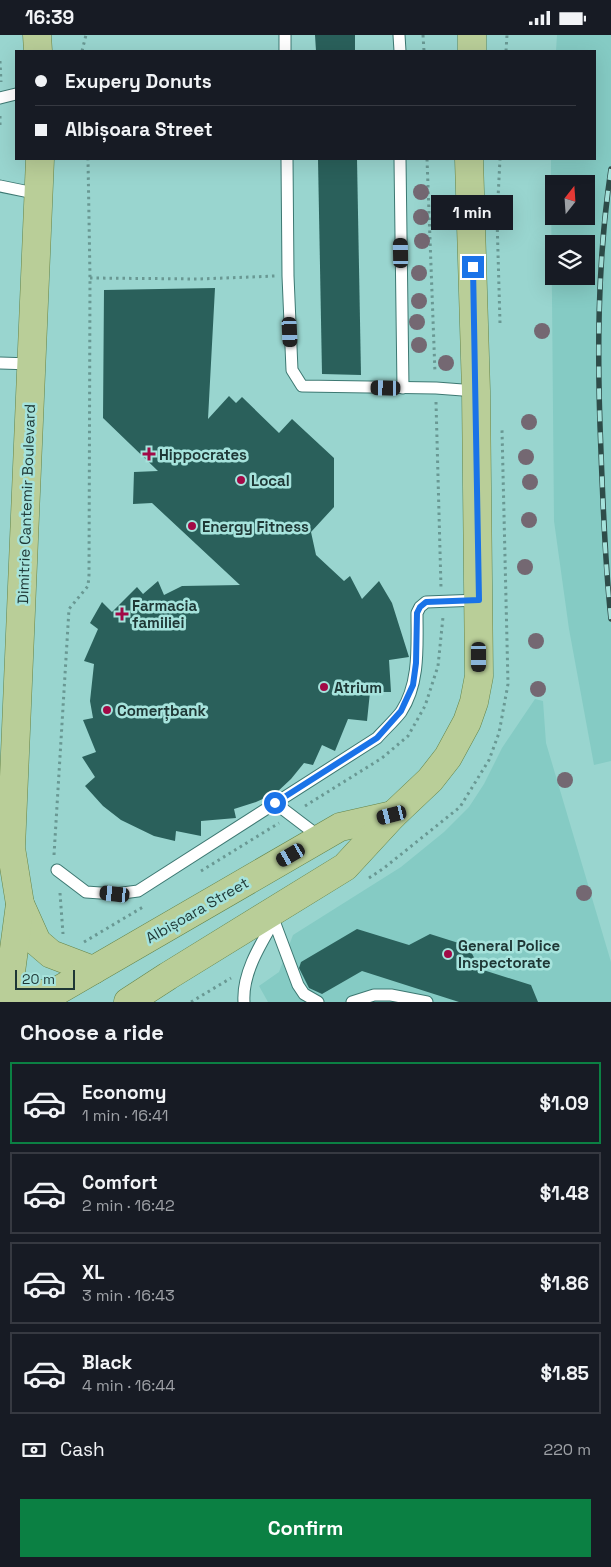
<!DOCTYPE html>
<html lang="en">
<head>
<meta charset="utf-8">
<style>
	body { margin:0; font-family:"Space Grotesk",sans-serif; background:#20242c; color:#f1f3f6; height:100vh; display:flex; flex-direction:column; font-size:19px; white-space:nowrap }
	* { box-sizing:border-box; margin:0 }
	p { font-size:16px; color:#9ea1a6 }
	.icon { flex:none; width:28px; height:28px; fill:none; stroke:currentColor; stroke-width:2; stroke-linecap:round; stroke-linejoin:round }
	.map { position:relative; height:967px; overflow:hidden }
	.details { display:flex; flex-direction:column; background:#171b24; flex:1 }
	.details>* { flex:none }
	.guide { position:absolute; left:15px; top:15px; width:581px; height:110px; border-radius:0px; box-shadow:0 5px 20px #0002; display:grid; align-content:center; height:110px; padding:0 20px; background:#171b24 }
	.needle { width:32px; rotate:17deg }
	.controls { position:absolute; left:545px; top:140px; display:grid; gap:10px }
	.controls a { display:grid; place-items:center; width:50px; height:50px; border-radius:0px; background:#171b24; box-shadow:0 5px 20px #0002; font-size:25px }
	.scale { position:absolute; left:15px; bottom:12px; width:60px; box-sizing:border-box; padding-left:5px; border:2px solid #1e3735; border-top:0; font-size:14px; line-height:18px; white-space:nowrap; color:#1e3735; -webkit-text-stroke:4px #a6e3dc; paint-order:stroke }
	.end { position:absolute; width:22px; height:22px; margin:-11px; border:6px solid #1a73e8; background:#fff; box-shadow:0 0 0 2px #fff }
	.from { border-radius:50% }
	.bubble { position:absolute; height:35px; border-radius:0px; background:#171b24; box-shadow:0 5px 20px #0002; font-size:16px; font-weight:700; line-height:35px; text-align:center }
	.car { position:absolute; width:15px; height:30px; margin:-15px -8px; border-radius:6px; box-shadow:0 0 4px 1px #0007; background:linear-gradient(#222 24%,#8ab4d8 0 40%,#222 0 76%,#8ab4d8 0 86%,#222 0) }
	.guide b { display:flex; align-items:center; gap:18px; height:48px; font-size:19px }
	.guide b+b { border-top:1px solid #363941 }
	.guide i { width:12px; height:12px; background:#f1f3f6 }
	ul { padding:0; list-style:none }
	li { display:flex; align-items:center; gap:15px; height:82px; margin:0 10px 8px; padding:0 10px; border:2px solid #363941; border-radius:0px }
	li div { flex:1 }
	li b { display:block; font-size:19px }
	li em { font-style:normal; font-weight:700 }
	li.selected { border-color:#0b8043 }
	li>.icon { width:45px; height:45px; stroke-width:1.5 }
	h2 { padding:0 20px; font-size:22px; line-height:60px }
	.pay { display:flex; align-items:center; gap:12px; height:55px; padding:0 20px; font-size:19px }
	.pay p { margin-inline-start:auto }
	.button { display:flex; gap:10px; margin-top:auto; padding:10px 20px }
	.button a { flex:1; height:58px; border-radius:0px; background:#0b8043; color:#fff; font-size:20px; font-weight:700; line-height:58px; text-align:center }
	.status { display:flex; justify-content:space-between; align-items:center; height:35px; padding:0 25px; background:#171b24; direction:ltr }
	.status svg { height:14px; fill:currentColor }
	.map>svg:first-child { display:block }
	.built { fill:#85cbc4; fill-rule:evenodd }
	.building { fill:#2a605b }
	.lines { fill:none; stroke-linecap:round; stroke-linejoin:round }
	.lane-casing { stroke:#3d7872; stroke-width:13 }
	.primary-casing { stroke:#648449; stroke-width:29 }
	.path { stroke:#699893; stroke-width:3; stroke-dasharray:2.5 4; stroke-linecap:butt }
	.lane { stroke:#fff; stroke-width:11 }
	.primary { stroke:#b9ce98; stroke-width:28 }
	.rail-casing { stroke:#2e4c49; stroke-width:5.5 }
	.rail { stroke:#a6e3dc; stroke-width:4; stroke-dasharray:11; stroke-linecap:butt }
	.tree { fill:#746872 }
	.route { stroke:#1a73e8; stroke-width:6 }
	.poi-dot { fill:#a20946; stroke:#a6e3dc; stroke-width:2 }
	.labels { text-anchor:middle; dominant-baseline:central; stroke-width:5; stroke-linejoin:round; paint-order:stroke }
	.poi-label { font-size:15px; font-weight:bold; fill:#1e3735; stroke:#a6e3dc; text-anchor:start }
	.street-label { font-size:15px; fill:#1e3735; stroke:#a6e3dc }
</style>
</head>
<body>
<div class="status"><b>16:39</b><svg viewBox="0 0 49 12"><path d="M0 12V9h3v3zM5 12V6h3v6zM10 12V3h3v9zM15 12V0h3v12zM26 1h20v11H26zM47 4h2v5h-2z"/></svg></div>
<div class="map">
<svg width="611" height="967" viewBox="0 0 611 967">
	<rect width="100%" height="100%" fill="#99d5cf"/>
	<g class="built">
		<path d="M557,0H611V726L594,730L569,594L554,486L551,151V124H595V16H556ZM554,149H586V181H554ZM554,209H586V241H554Z"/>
		<polygon points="535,664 543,666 546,708 611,927 611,967 268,967 259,951 279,937 293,900 401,832 444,797 469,772 484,749 502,713"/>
	</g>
	<g class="building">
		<polygon points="315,0 355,0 355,16 316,16"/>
		<polygon points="318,124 357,124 361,340 322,339"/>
		<polygon points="215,253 208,384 229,361 236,368 242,362 279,398 292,384 334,423 334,472 311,497 316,520 344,546 350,541 362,564 379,546 392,568 409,622 389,625 391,657 370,657 367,686 348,684 335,716 322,710 313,730 304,728 291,744 276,758 256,767 234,774 236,783 201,786 201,801 176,796 175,806 154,801 121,785 103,771 85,751 95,742 82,722 96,717 83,685 93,683 90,666 94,629 84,626 98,594 90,588 102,567 112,577 137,552 143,559 158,546 164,560 182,551 240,550 152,468 133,469 134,437 158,436 103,383 104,255"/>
		<polygon points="357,894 409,910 430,899 468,911 480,934 531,950 538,967 459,967 362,936 322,959 309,953 299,933 301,927"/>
	</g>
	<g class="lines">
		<g class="lane-casing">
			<g id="lane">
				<polyline points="285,0 285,16"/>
				<polyline points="399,0 400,16"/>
				<polyline points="0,63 16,59"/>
				<polyline points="287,124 288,241 292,335 302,351 436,353 476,356"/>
				<polyline points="400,124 403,353"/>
				<polyline points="0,151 39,159"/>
				<polyline points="0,328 32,329"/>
				<polyline points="275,768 321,803"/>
				<path d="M57,835L86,857L115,859L138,856L377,703C385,694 394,686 401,677C420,648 417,611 417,578L420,572L426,567L479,565"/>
				<polyline points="274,886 298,950 304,959 318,967"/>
				<path d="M244,967C242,937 262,907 277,881"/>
				<polyline points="352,967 374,960 391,960 427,967"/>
			</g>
		</g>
		<g class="primary-casing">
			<g id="primary">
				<polyline points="37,0 38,16"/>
				<polyline points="472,16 472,0"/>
				<polyline points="20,869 37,907 51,919 93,935"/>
				<polyline points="0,962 32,961 57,956 340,792 393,780"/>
				<polyline points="7,967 20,869 11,813 40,124"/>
				<polyline points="128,967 168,941 345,832 393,780 430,745 448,722 467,687 474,667 479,641 476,356 469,124"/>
			</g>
		</g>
		<g class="path">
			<polyline points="423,0 424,16"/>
			<polyline points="82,16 86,0"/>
			<polyline points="506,16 507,0"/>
			<polyline points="0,26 1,47"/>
			<polyline points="0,90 0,78"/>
			<polyline points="427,124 435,338"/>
			<polyline points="90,243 199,244 275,241"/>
			<polyline points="500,288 497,183 500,124"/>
			<polyline points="436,367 441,553"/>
			<polyline points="305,771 382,723 408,701 425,671 438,631 443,582"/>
			<polyline points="54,820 69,574 88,551 89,540 90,243 88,124"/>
			<polyline points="201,836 279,788"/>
			<polyline points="369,843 384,833 460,772 489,725 499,698 508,649 502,395"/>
			<polyline points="60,858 63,899"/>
			<polyline points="84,907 143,872"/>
			<polyline points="191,967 231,943"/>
		</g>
		<use href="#lane" class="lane"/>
		<use href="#primary" class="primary"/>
		<g class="rail-casing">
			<path id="rail" d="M611,134C597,228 597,322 601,417C603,473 605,529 611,584"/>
		</g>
		<use href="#rail" class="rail"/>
	</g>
	<g class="tree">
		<circle cx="421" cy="157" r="8"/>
		<circle cx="421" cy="182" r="8"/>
		<circle cx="422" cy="206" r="8"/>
		<circle cx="419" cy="238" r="8"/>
		<circle cx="419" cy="266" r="8"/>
		<circle cx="417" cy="287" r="8"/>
		<circle cx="542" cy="296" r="8"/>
		<circle cx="419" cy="310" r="8"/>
		<circle cx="446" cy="328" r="8"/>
		<circle cx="529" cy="387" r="8"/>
		<circle cx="526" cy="422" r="8"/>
		<circle cx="530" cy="447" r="8"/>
		<circle cx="529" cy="485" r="8"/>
		<circle cx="525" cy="532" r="8"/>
		<circle cx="536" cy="606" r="8"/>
		<circle cx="538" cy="654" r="8"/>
		<circle cx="565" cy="745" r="8"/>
		<circle cx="584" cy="858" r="8"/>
	</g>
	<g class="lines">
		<polyline class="route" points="275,768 377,703 401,676 413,650 416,628 417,578 420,572 426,567 479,565 473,232"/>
	</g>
	<g class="poi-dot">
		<path d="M146.5 411.5h5v5h5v5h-5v5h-5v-5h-5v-5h5z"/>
		<circle cx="241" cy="445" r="5"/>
		<circle cx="192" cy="491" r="5"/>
		<path d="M119.5 571.5h5v5h5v5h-5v5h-5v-5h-5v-5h5z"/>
		<circle cx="324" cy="652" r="5"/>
		<circle cx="107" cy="675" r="5"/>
		<circle cx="448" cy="919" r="5"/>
	</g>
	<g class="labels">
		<g class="poi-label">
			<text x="159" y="419">Hippocrates</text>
			<text x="251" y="445">Local</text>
			<text x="202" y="491">Energy Fitness</text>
			<text x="132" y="570">Farmacia<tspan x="132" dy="17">familiei</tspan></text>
			<text x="334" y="652">Atrium</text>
			<text x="117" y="675">Comerțbank</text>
			<text x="458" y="910">General Police<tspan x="458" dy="17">Inspectorate</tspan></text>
		</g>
		<g class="street-label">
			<text transform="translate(26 469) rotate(-88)">Dimitrie Cantemir Boulevard</text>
			<text transform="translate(197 875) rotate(-30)">Albișoara Street</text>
		</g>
	</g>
</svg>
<div class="controls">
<a><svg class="needle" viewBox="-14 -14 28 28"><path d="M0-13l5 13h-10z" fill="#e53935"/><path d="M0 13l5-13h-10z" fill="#9ea1a6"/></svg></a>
<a><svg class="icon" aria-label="layers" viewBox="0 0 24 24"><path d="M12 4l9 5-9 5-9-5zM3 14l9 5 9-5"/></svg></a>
</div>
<div class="scale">20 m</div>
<i class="end from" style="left:275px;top:768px"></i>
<i class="end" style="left:473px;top:232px"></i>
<div class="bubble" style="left:431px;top:160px;width:82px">1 min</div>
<i class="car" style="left:401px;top:218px;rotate:359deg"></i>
<i class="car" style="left:290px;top:297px;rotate:177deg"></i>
<i class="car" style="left:386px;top:353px;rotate:271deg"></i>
<i class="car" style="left:479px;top:622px;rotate:180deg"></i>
<i class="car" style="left:392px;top:780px;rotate:256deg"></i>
<i class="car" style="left:291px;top:820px;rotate:240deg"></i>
<i class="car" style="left:115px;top:859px;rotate:276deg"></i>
<div class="guide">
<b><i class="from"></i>Exupery Donuts</b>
<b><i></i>Albișoara Street</b>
</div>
</div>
<section class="details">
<h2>Choose a ride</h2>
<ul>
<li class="selected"><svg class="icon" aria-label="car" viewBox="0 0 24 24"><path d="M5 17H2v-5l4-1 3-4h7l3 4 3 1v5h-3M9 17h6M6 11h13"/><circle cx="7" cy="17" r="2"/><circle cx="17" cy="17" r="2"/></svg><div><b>Economy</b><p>1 min · 16:41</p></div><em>$1.09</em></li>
<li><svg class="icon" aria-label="car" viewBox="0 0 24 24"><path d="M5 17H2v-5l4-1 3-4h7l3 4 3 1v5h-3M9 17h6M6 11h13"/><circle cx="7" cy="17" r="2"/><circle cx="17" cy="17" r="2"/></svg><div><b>Comfort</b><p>2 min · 16:42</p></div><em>$1.48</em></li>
<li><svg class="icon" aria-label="car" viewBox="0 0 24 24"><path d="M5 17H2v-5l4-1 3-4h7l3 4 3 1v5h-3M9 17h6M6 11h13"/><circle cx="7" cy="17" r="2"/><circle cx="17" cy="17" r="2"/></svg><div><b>XL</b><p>3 min · 16:43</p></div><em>$1.86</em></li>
<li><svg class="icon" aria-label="car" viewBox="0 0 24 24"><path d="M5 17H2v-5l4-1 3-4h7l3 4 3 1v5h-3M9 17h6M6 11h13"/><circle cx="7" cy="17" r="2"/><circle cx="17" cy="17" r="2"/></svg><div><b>Black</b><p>4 min · 16:44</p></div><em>$1.85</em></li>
</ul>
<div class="pay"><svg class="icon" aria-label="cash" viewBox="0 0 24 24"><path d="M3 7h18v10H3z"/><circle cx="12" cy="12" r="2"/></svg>Cash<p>220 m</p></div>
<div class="button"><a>Confirm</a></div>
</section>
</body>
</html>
